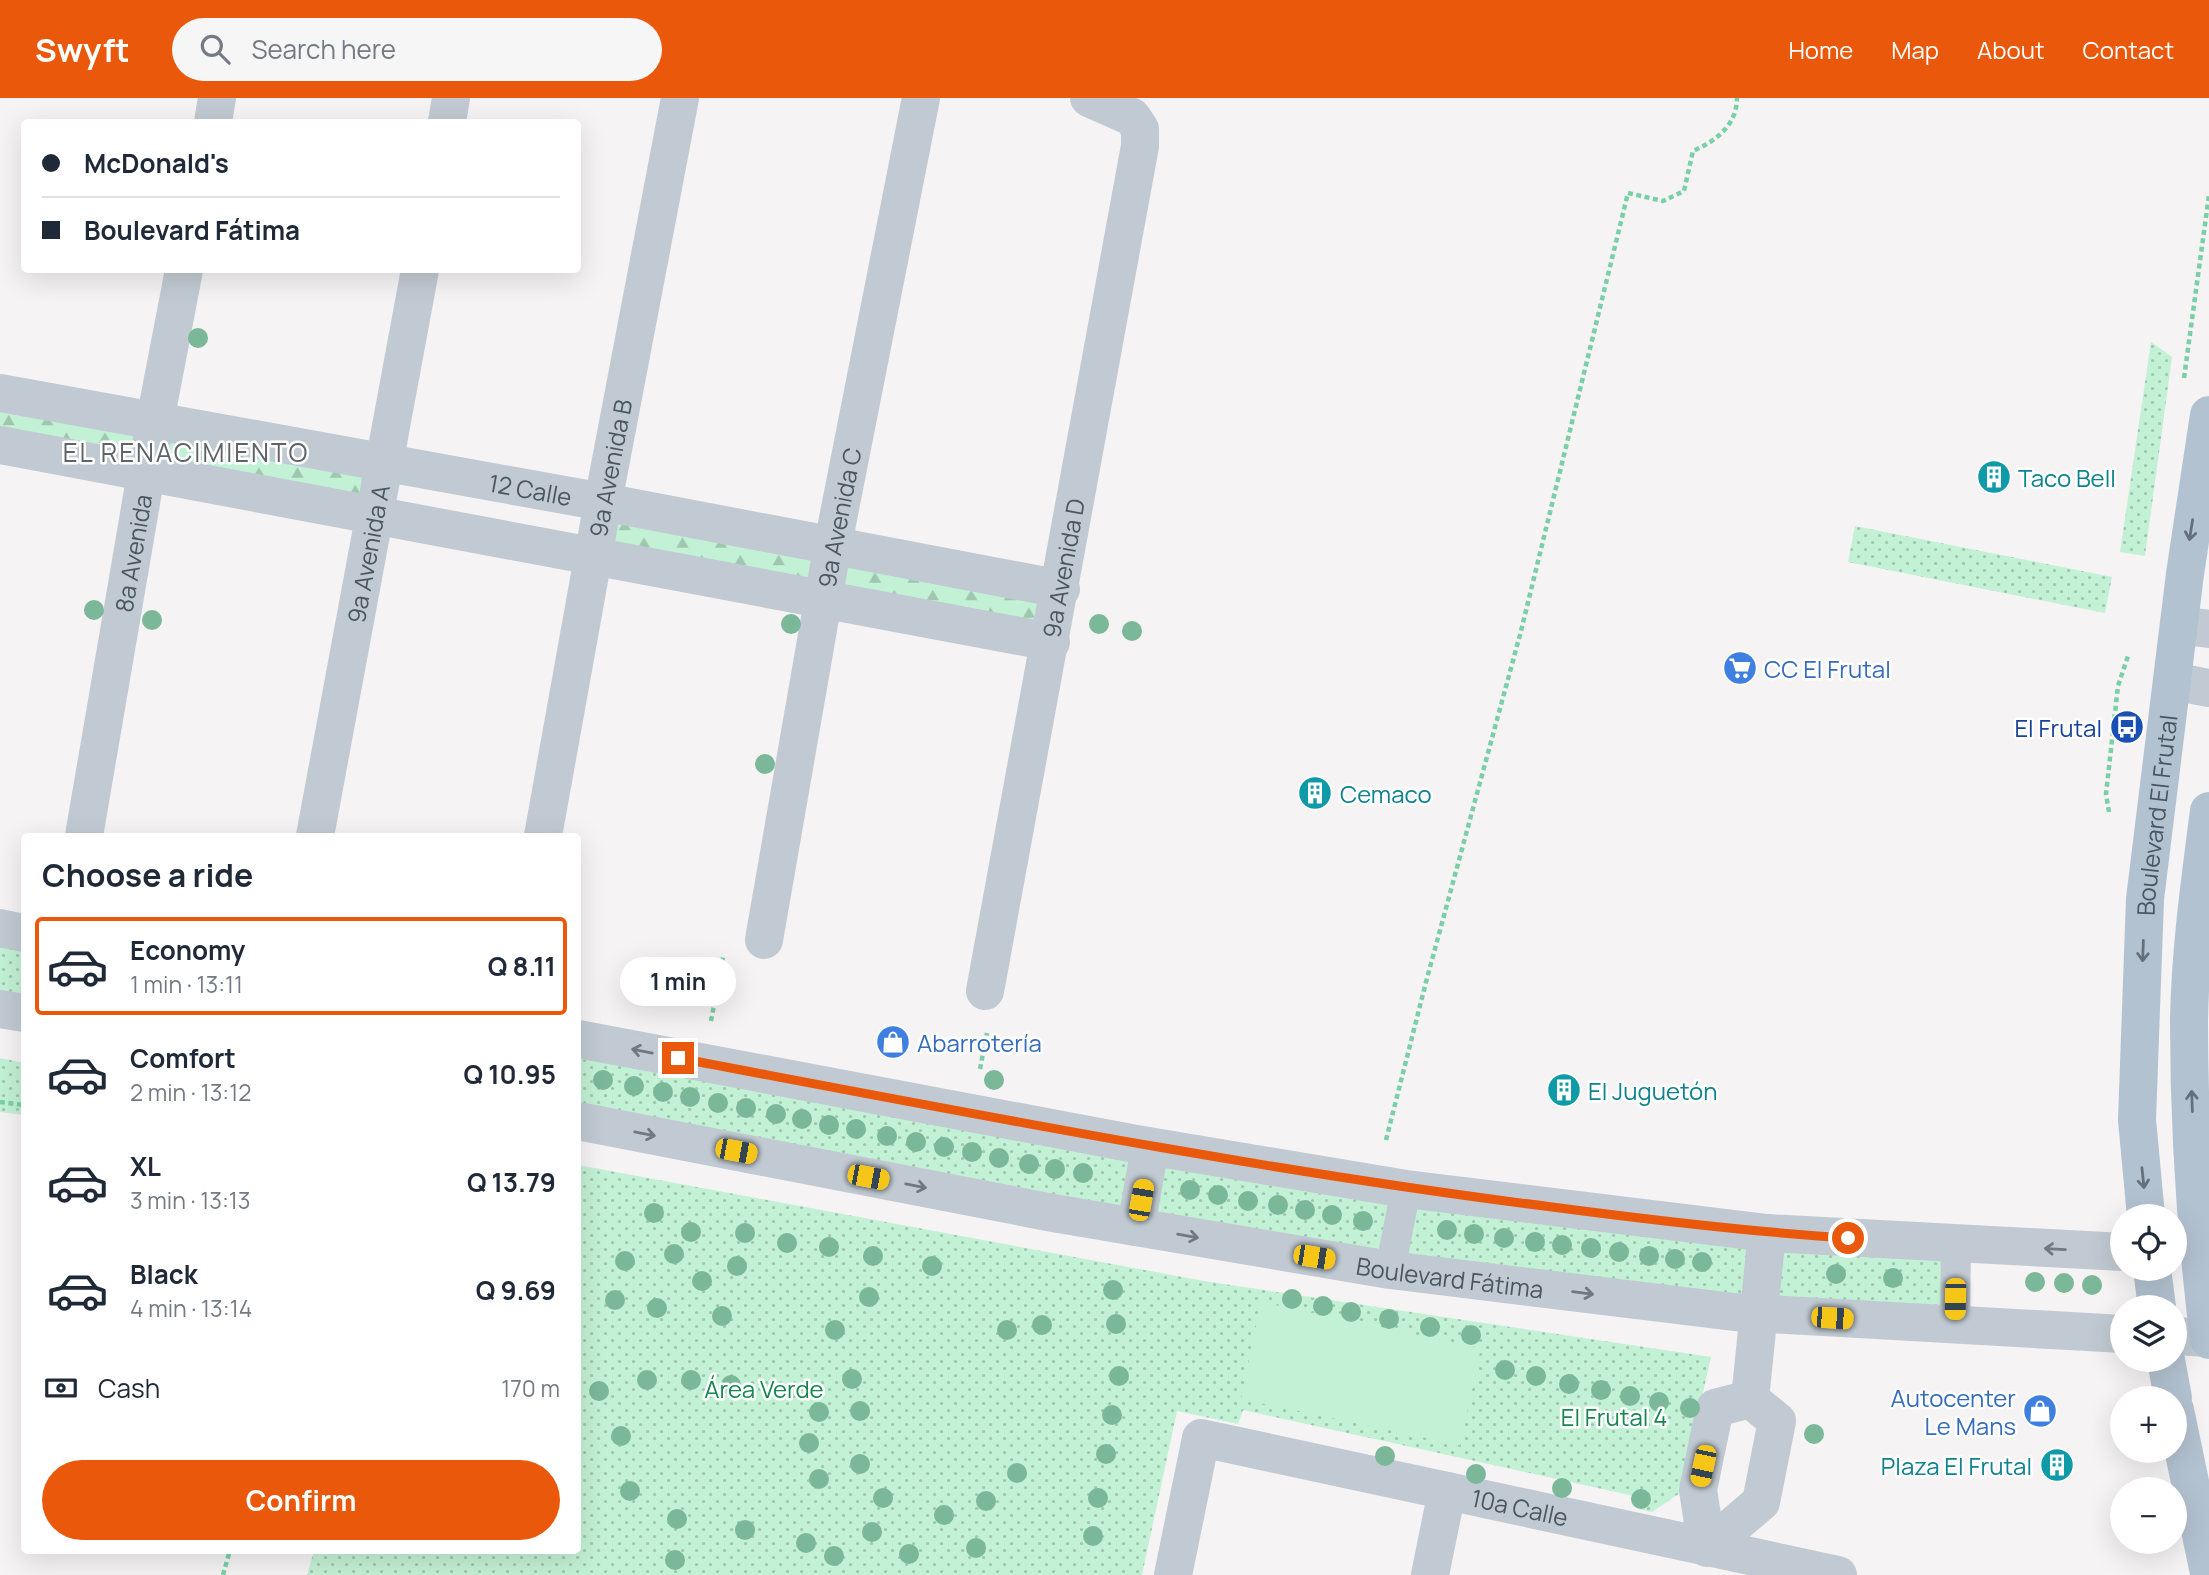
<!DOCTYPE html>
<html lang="en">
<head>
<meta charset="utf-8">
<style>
	body { margin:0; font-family:Manrope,sans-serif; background:#f6f6f7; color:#1f2937; height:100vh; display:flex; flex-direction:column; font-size:26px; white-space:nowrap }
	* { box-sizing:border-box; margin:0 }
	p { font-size:23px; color:#747a83 }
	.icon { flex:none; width:38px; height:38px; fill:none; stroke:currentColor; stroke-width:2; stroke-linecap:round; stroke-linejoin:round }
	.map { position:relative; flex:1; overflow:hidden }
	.drawer { position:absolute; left:21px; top:735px; width:560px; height:721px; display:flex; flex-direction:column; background:#fff; border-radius:7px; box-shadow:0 7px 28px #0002 }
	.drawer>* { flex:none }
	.hud { position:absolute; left:21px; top:21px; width:560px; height:154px; border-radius:7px; box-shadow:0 7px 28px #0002; display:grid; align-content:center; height:154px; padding:0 21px; background:#fff }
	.fabs { position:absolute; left:2110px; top:1106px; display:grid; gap:14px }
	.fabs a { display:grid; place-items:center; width:77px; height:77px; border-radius:50%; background:#fff; box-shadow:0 7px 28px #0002; font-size:35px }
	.end { position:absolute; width:32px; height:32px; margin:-16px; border:9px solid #ea580c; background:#fff; box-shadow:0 0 0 4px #fff }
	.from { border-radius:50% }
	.bubble { position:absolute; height:49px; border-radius:24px; background:#fff; box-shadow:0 7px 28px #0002; font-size:23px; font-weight:700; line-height:49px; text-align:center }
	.car { position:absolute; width:21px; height:42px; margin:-21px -10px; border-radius:9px; box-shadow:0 0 5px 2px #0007; background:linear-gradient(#f5c518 24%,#345 0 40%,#f5c518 0 76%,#345 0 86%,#f5c518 0) }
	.hud b { display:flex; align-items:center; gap:24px; height:66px; font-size:26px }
	.hud b+b { border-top:2px solid #e0e1e3 }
	.hud i { width:18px; height:18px; background:#1f2937 }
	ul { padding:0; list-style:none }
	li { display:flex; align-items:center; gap:21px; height:98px; margin:0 14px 10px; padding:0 7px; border:4px solid transparent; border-radius:7px }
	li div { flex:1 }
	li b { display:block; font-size:26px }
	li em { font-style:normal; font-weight:700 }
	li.active { border-color:#ea580c }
	li>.icon { width:63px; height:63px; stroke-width:1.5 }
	h2 { padding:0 21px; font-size:32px; line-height:84px }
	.pay { display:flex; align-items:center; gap:18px; height:77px; padding:0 21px; font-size:26px }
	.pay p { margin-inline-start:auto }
	.cta { display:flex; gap:14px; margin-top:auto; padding:14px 21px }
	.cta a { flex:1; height:80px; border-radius:42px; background:#ea580c; color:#fff; font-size:28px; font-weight:700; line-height:80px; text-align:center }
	header { display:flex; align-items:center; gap:42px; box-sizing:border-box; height:98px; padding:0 35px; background:#ea580c; color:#fff }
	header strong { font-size:33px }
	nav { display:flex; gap:38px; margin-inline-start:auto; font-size:24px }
	.search { width:490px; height:63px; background:#f6f6f7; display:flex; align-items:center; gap:18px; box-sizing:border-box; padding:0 24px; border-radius:38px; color:#747a83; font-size:26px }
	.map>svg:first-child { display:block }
	.green { fill:url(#green-dots) }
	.forest { fill:url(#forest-firs) }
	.pitch { fill:#c3f1d5 }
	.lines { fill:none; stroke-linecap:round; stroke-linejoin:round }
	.path { stroke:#7ad0a6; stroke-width:4.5; stroke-dasharray:5 3.5; stroke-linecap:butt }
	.service { stroke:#c1cad2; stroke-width:30 }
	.pedestrian { stroke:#c1cad2; stroke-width:38 }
	.minor { stroke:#c1cad2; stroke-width:38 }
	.primary { stroke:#b3c2d1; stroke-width:38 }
	.tree { fill:#7bb799 }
	.oneway { stroke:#64717d }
	.oneway2 { stroke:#6e7983 }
	.route { stroke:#ea580c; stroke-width:9 }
	.labels { text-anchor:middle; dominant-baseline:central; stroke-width:5; stroke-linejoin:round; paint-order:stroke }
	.street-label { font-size:24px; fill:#4a5661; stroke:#fff }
	.culture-label { font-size:24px; fill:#0d838f; stroke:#fff; text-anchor:start }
	.shop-label { font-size:24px; fill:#366cbe; stroke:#fff; text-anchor:start }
	.transit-label { font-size:24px; fill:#164399; stroke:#fff; text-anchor:end }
	.park-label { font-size:24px; fill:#17864f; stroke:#fff }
	.neighbourhood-label { font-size:26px; letter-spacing:2px; fill:#5f6368; stroke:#fff }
</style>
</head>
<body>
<header>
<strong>Swyft</strong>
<div class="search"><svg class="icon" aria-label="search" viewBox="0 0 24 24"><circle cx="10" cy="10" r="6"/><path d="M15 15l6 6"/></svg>Search here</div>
<nav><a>Home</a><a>Map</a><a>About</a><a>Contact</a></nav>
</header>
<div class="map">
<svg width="2209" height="1477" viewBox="0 0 2209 1477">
	<defs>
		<pattern id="green-dots" width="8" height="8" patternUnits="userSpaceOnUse" patternTransform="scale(1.75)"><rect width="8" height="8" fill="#c3f1d5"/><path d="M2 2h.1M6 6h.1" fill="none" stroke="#a0c6b0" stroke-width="1.8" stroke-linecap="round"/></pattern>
		<pattern id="forest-firs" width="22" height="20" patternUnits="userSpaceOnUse" patternTransform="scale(1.75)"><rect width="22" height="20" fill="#c3f1d5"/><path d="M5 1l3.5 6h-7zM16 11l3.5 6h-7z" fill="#a0c6b0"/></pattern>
	</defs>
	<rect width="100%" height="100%" fill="#f5f3f3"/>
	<g class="green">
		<polygon points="2151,244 2172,259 2145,458 2120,454"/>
		<polygon points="1855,428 2112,479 2105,515 1848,464"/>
		<polygon points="0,830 24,835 24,915 0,911"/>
		<polygon points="578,941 971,1016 1956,1146 1955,1228 1758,1215 578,1022"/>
		<polygon points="0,960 24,965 24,1017 0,1014"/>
		<polygon points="578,1067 1204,1183 1711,1259 1680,1395 1652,1414 1638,1411 1634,1398 1243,1312 1238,1326 1177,1313 1142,1477 307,1477 314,1453 578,1452"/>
	</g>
	<g class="forest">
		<polygon points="0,295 385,365 376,414 0,347"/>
		<polygon points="603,409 1061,491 1051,544 593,460"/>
	</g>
	<polygon class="pitch" points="1261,1204 1481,1250 1460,1347 1241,1301"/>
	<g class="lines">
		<g class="path">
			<polyline points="2184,280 2209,97"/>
			<polyline points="2109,714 2106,696 2118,588 2128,558"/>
			<polyline points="711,923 723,859"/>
			<polyline points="980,971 987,935"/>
			<polyline points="0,1004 24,1007"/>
			<path d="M1386,1042L1426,884L1521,533L1628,95L1663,103L1684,93L1693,53C1716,43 1737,27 1737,0"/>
			<polyline points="223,1477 230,1452"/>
		</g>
		<g class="service">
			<polyline points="1390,1172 1406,1091"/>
			<polyline points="1955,1228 1956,1146"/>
		</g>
		<g class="pedestrian">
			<path id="s1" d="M0,295L603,404L1061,491"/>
			<polyline points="0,347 1051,544"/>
		</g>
		<g class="minor">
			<polyline points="213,24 217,0"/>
			<polyline points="447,24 451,0"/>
			<polyline points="2179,527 2209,531"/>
			<polyline points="2172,583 2209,590"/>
			<path id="s2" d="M84,738L155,323L184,172"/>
			<path id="s3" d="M315,738L420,172"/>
			<path id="s4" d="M543,738L603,404L680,0"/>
			<polyline points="0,830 24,835"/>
			<path id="s5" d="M764,842L832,451L921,0"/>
			<path id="s6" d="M985,893L1140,48V31L1132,19L1089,0"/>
			<polyline points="0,911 24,915"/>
			<polyline points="578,941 1136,1046 1406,1091 1767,1135 2123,1154"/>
			<path id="s7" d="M578,1023L1053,1115L1390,1172L1734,1214L2123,1236"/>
			<polyline points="1136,1129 1150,1049"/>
			<polyline points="2175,1238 2209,1240"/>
			<polygon points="1750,1301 1777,1323 1761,1404 1707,1450 1698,1392 1715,1310"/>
			<polyline points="1750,1301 1767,1135"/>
			<path id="s8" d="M1173,1477L1201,1340L1838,1477"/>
			<polyline points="1430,1477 1447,1393"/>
		</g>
		<g class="primary">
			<path d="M2209,713C2200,783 2190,853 2189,924C2189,1030 2196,1137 2209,1242"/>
			<path id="s9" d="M2146,1118L2137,1022L2145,801L2185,476L2209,317"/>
			<polyline points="2152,1171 2157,1209"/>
			<polyline points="2166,1262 2173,1300"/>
			<polyline points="2175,1312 2209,1475"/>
		</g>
	</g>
	<g class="tree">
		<circle cx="198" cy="240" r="10"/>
		<circle cx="94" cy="512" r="10"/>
		<circle cx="152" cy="522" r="10"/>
		<circle cx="791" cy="526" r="10"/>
		<circle cx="1099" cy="526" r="10"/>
		<circle cx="1132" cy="533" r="10"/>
		<circle cx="765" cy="666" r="10"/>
		<circle cx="603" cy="982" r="10"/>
		<circle cx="994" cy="982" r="10"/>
		<circle cx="634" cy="988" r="10"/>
		<circle cx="663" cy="994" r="10"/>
		<circle cx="690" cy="999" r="10"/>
		<circle cx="718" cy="1005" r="10"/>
		<circle cx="746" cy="1010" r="10"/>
		<circle cx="776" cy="1016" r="10"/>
		<circle cx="802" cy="1021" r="10"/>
		<circle cx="829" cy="1027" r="10"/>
		<circle cx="856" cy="1031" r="10"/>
		<circle cx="887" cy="1038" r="10"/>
		<circle cx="916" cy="1044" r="10"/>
		<circle cx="944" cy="1049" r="10"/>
		<circle cx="972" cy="1054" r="10"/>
		<circle cx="999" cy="1060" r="10"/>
		<circle cx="1029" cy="1066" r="10"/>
		<circle cx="1055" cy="1071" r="10"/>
		<circle cx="1083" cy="1075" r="10"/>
		<circle cx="1190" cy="1092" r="10"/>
		<circle cx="1218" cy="1097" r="10"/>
		<circle cx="1248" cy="1103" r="10"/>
		<circle cx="1278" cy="1107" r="10"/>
		<circle cx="1305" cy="1112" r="10"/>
		<circle cx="654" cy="1115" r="10"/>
		<circle cx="1332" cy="1117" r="10"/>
		<circle cx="1363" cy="1123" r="10"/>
		<circle cx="1447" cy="1132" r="10"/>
		<circle cx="691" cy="1134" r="10"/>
		<circle cx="745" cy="1135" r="10"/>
		<circle cx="1474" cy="1136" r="10"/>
		<circle cx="1504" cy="1140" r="10"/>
		<circle cx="1535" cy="1144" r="10"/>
		<circle cx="787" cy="1145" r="10"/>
		<circle cx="1562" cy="1147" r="10"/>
		<circle cx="829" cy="1149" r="10"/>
		<circle cx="1591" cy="1150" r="10"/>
		<circle cx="1619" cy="1154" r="10"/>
		<circle cx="674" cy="1156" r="10"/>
		<circle cx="873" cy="1158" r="10"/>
		<circle cx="1649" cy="1158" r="10"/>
		<circle cx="1675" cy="1161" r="10"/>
		<circle cx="625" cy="1163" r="10"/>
		<circle cx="1702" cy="1164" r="10"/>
		<circle cx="737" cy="1168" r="10"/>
		<circle cx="932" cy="1168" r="10"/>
		<circle cx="1836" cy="1176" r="10"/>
		<circle cx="1893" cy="1180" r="10"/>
		<circle cx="702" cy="1183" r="10"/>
		<circle cx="2035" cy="1184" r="10"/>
		<circle cx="2064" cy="1185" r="10"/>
		<circle cx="2092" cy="1187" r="10"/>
		<circle cx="1113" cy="1192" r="10"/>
		<circle cx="869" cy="1199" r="10"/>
		<circle cx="1292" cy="1201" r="10"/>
		<circle cx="615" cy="1202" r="10"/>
		<circle cx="1323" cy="1208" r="10"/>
		<circle cx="657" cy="1210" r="10"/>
		<circle cx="1351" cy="1214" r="10"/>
		<circle cx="722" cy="1218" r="10"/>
		<circle cx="1389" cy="1221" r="10"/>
		<circle cx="1116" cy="1226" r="10"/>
		<circle cx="1042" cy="1227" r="10"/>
		<circle cx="1430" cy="1229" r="10"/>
		<circle cx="835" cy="1232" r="10"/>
		<circle cx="1007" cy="1232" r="10"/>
		<circle cx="1471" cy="1237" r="10"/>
		<circle cx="1505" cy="1272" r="10"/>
		<circle cx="1119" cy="1278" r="10"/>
		<circle cx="1536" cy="1278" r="10"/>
		<circle cx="852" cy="1281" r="10"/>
		<circle cx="647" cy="1282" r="10"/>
		<circle cx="691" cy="1282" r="10"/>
		<circle cx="1569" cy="1286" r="10"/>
		<circle cx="731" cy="1287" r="10"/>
		<circle cx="1601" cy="1292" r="10"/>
		<circle cx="599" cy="1293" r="10"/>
		<circle cx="1630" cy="1298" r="10"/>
		<circle cx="1659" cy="1304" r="10"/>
		<circle cx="1690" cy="1310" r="10"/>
		<circle cx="860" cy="1313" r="10"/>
		<circle cx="819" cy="1314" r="10"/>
		<circle cx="1112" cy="1317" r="10"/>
		<circle cx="1814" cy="1336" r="10"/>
		<circle cx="621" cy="1338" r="10"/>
		<circle cx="809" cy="1345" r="10"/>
		<circle cx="1106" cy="1356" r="10"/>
		<circle cx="1385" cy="1358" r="10"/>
		<circle cx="860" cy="1366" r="10"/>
		<circle cx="1017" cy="1375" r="10"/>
		<circle cx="1476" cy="1376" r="10"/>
		<circle cx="819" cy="1381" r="10"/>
		<circle cx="1562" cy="1390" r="10"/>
		<circle cx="630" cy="1393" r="10"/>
		<circle cx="883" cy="1400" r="10"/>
		<circle cx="1098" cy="1400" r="10"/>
		<circle cx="1641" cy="1401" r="10"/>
		<circle cx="986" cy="1403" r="10"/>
		<circle cx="944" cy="1417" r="10"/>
		<circle cx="677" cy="1421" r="10"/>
		<circle cx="745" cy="1432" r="10"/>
		<circle cx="872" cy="1434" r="10"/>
		<circle cx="1093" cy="1438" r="10"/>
		<circle cx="806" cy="1445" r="10"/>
		<circle cx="976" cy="1450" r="10"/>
		<circle cx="909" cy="1456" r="10"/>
		<circle cx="834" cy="1458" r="10"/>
		<circle cx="675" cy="1462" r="10"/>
	</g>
	<defs><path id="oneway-shaft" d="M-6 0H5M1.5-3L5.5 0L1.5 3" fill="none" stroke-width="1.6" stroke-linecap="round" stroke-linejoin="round" transform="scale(1.75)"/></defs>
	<g class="oneway">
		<use href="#oneway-shaft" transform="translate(2191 432) rotate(99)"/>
		<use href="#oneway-shaft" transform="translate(2143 853) rotate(92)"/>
		<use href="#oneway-shaft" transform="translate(2192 1003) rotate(-92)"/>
		<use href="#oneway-shaft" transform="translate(2143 1080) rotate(84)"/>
	</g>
	<g class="oneway2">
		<use href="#oneway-shaft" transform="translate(642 953) rotate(-169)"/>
		<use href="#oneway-shaft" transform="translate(645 1036) rotate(11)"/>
		<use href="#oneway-shaft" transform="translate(916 1088) rotate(11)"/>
		<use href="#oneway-shaft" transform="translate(1188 1138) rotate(10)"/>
		<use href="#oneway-shaft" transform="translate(2055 1151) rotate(-177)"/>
		<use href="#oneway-shaft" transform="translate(1583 1195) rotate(7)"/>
	</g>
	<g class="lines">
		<path class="route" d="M678,960C969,1015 1258,1072 1552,1109C1651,1122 1749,1134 1848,1140"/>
	</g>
	<defs>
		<g id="building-disc" transform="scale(1.75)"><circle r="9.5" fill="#0f9aa8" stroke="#fff"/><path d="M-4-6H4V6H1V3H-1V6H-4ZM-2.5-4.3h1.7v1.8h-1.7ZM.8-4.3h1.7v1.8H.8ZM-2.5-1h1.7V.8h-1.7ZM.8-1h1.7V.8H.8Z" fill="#fff"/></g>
		<g id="supermarket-disc" transform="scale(1.75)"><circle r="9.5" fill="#3f7fe0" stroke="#fff"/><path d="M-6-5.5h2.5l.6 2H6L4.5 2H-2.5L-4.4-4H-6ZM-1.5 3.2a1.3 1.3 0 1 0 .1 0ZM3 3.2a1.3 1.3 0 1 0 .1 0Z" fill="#fff"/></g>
		<g id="bus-disc" transform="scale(1.75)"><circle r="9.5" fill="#1a4fb4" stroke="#fff"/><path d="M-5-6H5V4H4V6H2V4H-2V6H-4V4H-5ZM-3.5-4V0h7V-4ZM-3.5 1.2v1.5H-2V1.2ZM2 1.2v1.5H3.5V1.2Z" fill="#fff"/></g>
		<g id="shop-disc" transform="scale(1.75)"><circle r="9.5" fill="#3f7fe0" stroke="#fff"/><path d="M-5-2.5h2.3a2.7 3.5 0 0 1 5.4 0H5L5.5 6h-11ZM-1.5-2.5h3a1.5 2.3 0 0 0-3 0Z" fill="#fff"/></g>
	</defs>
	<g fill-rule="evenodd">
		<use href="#building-disc" x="1994" y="379"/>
		<use href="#supermarket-disc" x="1740" y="570"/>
		<use href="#bus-disc" x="2127" y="629"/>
		<use href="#building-disc" x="1315" y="695"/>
		<use href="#shop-disc" x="893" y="944"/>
		<use href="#building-disc" x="1564" y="992"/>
		<use href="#shop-disc" x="2040" y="1313"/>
		<use href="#building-disc" x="2057" y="1367"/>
	</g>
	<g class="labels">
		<g class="street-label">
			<text stroke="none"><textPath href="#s4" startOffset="374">9a Avenida B</textPath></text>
			<text stroke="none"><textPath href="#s1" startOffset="539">12 Calle</textPath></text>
			<text stroke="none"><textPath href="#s5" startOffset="429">9a Avenida C</textPath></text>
			<text stroke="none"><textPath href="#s2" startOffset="287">8a Avenida</textPath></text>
			<text stroke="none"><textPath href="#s3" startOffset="287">9a Avenida A</textPath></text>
			<text stroke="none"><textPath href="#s6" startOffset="430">9a Avenida D</textPath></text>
			<text stroke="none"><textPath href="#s9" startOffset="402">Boulevard El Frutal</textPath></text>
			<text stroke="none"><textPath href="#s7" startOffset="886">Boulevard Fátima</textPath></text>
			<text stroke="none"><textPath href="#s8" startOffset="466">10a Calle</textPath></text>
		</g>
		<g class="culture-label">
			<text x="2018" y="379">Taco Bell</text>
			<text x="1340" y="695">Cemaco</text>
			<text x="1588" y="992">El Juguetón</text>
			<text x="2032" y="1367" text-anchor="end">Plaza El Frutal</text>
		</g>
		<g class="shop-label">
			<text x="1764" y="570">CC El Frutal</text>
			<text x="917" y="944">Abarrotería</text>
			<text x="2016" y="1299" text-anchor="end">Autocenter<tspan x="2016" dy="28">Le Mans</tspan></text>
		</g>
		<g class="transit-label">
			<text x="2102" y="629">El Frutal</text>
		</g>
		<g class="park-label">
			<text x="764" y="1290">Área Verde</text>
			<text x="1614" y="1318">El Frutal 4</text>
		</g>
		<g class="neighbourhood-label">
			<text x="186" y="354">EL RENACIMIENTO</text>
		</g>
	</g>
</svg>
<div class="fabs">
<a><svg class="icon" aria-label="locate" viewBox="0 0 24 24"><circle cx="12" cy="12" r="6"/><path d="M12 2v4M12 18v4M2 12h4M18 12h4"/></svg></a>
<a><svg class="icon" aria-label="layers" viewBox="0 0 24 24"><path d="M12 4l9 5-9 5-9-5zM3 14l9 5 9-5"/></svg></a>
<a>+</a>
<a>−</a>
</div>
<i class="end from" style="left:1848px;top:1140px"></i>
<i class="end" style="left:678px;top:960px"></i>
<div class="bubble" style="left:620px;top:859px;width:116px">1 min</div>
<i class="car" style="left:736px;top:1053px;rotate:101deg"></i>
<i class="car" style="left:868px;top:1079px;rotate:101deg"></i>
<i class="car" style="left:1141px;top:1102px;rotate:10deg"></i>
<i class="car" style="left:1314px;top:1159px;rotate:99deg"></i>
<i class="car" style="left:1955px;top:1201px;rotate:181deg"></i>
<i class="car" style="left:1832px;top:1220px;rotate:94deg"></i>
<i class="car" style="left:1703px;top:1368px;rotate:192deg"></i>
<div class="hud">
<b><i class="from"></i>McDonald's</b>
<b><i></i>Boulevard Fátima</b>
</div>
<section class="drawer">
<h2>Choose a ride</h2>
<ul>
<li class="active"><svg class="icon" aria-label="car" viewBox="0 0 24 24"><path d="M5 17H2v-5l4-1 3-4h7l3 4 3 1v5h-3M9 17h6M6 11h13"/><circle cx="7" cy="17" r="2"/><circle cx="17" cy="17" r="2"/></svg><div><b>Economy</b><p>1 min · 13:11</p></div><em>Q 8.11</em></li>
<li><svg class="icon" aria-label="car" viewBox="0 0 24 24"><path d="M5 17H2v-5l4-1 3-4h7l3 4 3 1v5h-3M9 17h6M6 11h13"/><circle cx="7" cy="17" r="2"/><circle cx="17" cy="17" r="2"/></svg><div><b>Comfort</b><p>2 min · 13:12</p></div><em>Q 10.95</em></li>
<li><svg class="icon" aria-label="car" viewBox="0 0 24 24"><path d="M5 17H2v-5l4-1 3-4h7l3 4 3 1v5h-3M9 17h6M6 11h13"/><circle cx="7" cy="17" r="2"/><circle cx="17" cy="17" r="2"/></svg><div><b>XL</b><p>3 min · 13:13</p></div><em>Q 13.79</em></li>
<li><svg class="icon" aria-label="car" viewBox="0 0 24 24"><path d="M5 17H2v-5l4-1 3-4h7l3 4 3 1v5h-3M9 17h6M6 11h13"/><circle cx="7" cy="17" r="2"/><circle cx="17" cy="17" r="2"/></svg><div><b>Black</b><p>4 min · 13:14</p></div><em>Q 9.69</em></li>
</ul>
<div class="pay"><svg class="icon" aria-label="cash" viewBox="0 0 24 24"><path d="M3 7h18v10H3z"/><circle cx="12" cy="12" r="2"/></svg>Cash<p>170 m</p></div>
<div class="cta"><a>Confirm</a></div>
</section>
</div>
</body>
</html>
